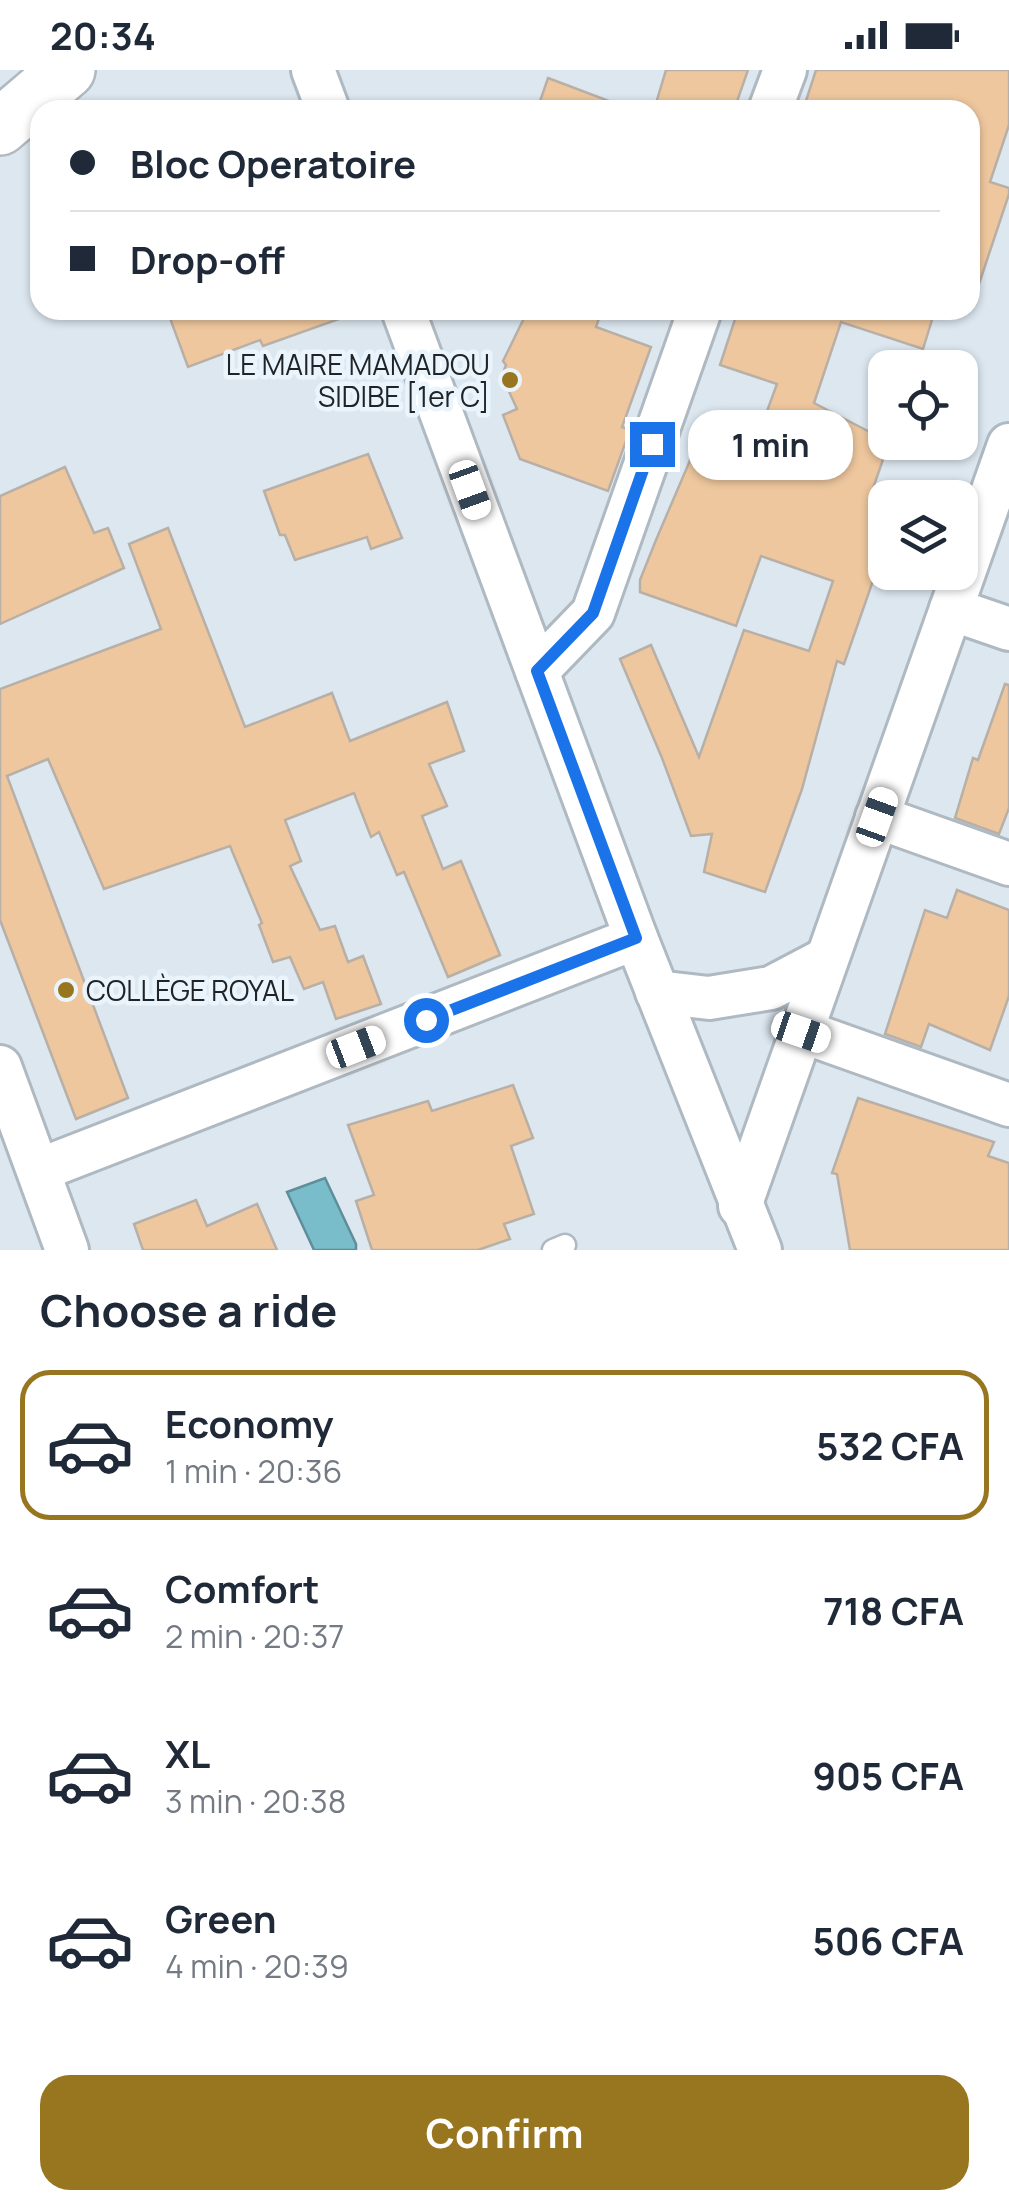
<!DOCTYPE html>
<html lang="en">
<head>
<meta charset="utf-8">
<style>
	body { margin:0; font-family:Manrope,sans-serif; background:#f2f2f3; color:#1f2937; height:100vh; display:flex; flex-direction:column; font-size:38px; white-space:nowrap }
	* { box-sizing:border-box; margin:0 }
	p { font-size:32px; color:#747a83 }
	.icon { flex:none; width:55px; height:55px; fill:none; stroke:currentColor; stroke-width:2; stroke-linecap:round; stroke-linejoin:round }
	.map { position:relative; height:1180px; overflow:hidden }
	.drawer { display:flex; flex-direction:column; background:#fff; flex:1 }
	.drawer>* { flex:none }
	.hud { position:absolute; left:30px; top:30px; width:950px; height:220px; border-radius:30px; box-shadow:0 2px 8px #0004; display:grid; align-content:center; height:220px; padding:0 40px; background:#fff }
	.buttons { position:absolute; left:868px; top:280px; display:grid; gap:20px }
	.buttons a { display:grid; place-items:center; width:110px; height:110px; border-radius:20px; background:#fff; box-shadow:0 2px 8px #0004; font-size:50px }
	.end { position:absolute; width:45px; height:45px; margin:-22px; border:12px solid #1a73e8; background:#fff; box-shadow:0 0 0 5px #fff }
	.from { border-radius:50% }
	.bubble { position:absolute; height:70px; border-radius:30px; background:#fff; box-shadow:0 2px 8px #0004; font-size:32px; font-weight:700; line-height:70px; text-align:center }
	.car { position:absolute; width:30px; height:60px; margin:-30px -15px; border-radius:12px; box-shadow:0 0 8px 2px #0007; background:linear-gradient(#fff 24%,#345 0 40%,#fff 0 76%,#345 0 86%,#fff 0) }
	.hud b { display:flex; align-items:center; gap:35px; height:95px; font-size:38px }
	.hud b+b { border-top:2px solid #e0e1e3 }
	.hud i { width:25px; height:25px; background:#1f2937 }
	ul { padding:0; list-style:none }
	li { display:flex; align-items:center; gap:30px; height:150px; margin:0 20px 15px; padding:0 20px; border:5px solid transparent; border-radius:30px }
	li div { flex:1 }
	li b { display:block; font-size:38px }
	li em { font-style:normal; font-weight:700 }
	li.on { border-color:#987620 }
	li>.icon { width:90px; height:90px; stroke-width:1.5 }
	h2 { padding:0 40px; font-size:45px; line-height:120px }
	.primary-button { display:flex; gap:20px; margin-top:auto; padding:20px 40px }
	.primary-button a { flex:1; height:115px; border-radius:30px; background:#987620; color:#fff; font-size:40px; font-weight:700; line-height:115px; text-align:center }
	.status { display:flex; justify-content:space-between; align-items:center; height:70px; padding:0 50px; background:#fff; direction:ltr }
	.status svg { height:28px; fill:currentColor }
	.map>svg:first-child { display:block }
	.water { fill:#79bcca; stroke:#5e8e99; stroke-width:2.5 }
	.building { fill:#eec79e; stroke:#b8afa6; stroke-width:2.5 }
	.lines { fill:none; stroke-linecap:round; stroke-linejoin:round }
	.lane-casing { stroke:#afb9c1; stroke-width:25 }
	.street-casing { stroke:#afb9c1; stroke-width:48 }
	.highway-casing { stroke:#afb9c1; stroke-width:60 }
	.lane { stroke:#fff; stroke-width:20 }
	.street { stroke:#fff; stroke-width:42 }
	.highway { stroke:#fff; stroke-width:55 }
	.route { stroke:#1a73e8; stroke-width:12 }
	.poi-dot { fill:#987620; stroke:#e9f4fd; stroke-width:4 }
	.labels { text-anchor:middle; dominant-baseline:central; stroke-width:9; stroke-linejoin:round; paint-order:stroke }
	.poi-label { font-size:28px; fill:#202427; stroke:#e9f4fd; text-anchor:end }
</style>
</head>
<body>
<div class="status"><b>20:34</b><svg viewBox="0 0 49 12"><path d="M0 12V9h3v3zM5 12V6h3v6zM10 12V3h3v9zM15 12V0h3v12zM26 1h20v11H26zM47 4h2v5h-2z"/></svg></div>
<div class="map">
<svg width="1009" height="1180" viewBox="0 0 1009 1180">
	<rect width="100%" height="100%" fill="#dce7f0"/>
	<polygon class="water" points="325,1108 356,1174 356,1180 314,1180 287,1122"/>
	<g class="building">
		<polygon points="666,0 748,0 734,40 654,40"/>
		<polygon points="816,0 1009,0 1009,55 990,112 1009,118 1009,124 975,226 970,225 970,40 803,40"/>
		<polygon points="548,8 625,37 625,40 537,40"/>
		<polygon points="167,240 352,240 353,244 263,276 260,270 188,297"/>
		<polygon points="528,240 602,240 596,257 651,277 622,357 630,360 608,421 520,389 503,345 517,339 502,306 506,295 503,291"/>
		<polygon points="738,240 935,240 923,279 841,252 814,333 889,372 869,430 885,435 885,476 844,594 837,591 802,719 765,822 704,802 712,764 691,766 662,688 620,589 651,575 699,687 744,560 809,581 833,511 761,486 736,556 640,522 640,510 656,470 697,374 748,393 777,314 720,295"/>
		<polygon points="368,384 402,468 371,479 367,467 295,490 285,465 280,465 264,421"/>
		<polygon points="65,397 94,463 108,458 124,498 0,554 0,426"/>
		<polygon points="168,458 245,657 332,623 350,671 447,632 464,681 429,694 447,736 422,746 443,799 461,791 500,885 448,907 404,802 397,805 379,762 371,767 354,723 285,750 301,791 290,796 320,860 335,856 348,892 363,886 381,934 336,949 323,912 304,919 290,887 273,892 259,855 262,853 230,776 104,819 48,689 7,706 128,1028 76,1049 0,850 0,619 161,559 129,474"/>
		<polygon points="1005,614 1009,615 1009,738 999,764 955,748 973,688 978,690"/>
		<polygon points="957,820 1009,840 1009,926 990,980 929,954 921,977 885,964 925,840 947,848"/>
		<polygon points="513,1015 533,1068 511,1076 534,1144 504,1154 510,1169 478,1180 372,1180 356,1131 374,1125 348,1055 428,1031 432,1041"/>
		<polygon points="858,1028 994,1072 988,1086 1009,1093 1009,1180 850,1180 837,1104 832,1103"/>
		<polygon points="196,1130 207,1156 257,1134 277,1180 143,1180 134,1154"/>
	</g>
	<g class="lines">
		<g class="lane-casing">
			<polyline id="lane" points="553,1180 565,1175"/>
		</g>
		<g class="street-casing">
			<g id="street">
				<polyline points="313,0 328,40"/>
				<polyline points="770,40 785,0"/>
				<polyline points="403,240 636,868 760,1180"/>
				<polyline points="951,539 1009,559"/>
				<polyline points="537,601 593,543 700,240"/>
				<polyline points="877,747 1009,794"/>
				<polyline points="657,922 709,928 771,918 826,889"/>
				<polyline points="801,961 1009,1035"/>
				<polyline points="0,997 67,1180"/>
				<polyline points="39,1100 636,868"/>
				<polyline points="740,1136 1009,375"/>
			</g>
		</g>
		<g class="highway-casing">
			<polyline id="highway" points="0,57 67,0"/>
		</g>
		<use href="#lane" class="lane"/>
		<use href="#street" class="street"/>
		<use href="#highway" class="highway"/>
	</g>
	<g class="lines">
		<polyline class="route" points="426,950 636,868 537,601 593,543 652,374"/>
	</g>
	<g class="poi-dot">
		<circle cx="510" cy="310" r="10"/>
		<circle cx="66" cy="920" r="10"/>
	</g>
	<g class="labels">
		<g class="poi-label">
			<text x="490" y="294">LE MAIRE MAMADOU<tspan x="490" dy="32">SIDIBE [1er C]</tspan></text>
			<text x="86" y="920" text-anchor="start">COLLÈGE ROYAL</text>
		</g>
	</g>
</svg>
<div class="buttons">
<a><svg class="icon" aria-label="locate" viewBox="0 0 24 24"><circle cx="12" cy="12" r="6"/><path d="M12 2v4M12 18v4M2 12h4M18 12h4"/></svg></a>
<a><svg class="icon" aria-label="layers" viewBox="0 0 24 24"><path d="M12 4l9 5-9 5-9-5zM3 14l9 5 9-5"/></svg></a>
</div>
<i class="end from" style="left:426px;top:950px"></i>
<i class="end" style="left:652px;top:374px"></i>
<div class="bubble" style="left:688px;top:340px;width:165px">1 min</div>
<i class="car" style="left:470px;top:420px;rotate:160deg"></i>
<i class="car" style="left:877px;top:747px;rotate:20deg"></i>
<i class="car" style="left:801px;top:962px;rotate:109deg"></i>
<i class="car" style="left:356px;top:977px;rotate:69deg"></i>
<div class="hud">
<b><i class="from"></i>Bloc Operatoire</b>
<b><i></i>Drop-off</b>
</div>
</div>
<section class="drawer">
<h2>Choose a ride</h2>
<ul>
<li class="on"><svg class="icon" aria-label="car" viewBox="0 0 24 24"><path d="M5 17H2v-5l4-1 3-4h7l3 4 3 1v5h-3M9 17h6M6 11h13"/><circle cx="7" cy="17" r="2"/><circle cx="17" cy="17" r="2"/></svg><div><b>Economy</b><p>1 min · 20:36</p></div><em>532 CFA</em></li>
<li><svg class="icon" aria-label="car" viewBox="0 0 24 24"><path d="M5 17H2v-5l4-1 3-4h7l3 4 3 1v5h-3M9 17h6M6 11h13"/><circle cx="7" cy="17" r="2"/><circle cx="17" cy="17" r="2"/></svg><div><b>Comfort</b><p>2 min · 20:37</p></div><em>718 CFA</em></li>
<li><svg class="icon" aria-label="car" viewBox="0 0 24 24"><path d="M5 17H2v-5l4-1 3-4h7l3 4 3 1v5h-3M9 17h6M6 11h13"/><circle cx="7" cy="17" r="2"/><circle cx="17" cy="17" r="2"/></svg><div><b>XL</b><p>3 min · 20:38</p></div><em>905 CFA</em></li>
<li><svg class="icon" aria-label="car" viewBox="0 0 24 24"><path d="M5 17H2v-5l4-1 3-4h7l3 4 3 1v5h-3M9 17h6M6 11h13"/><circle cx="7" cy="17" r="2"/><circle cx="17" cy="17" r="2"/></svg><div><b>Green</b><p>4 min · 20:39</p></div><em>506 CFA</em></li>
</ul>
<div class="primary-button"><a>Confirm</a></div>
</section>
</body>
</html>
